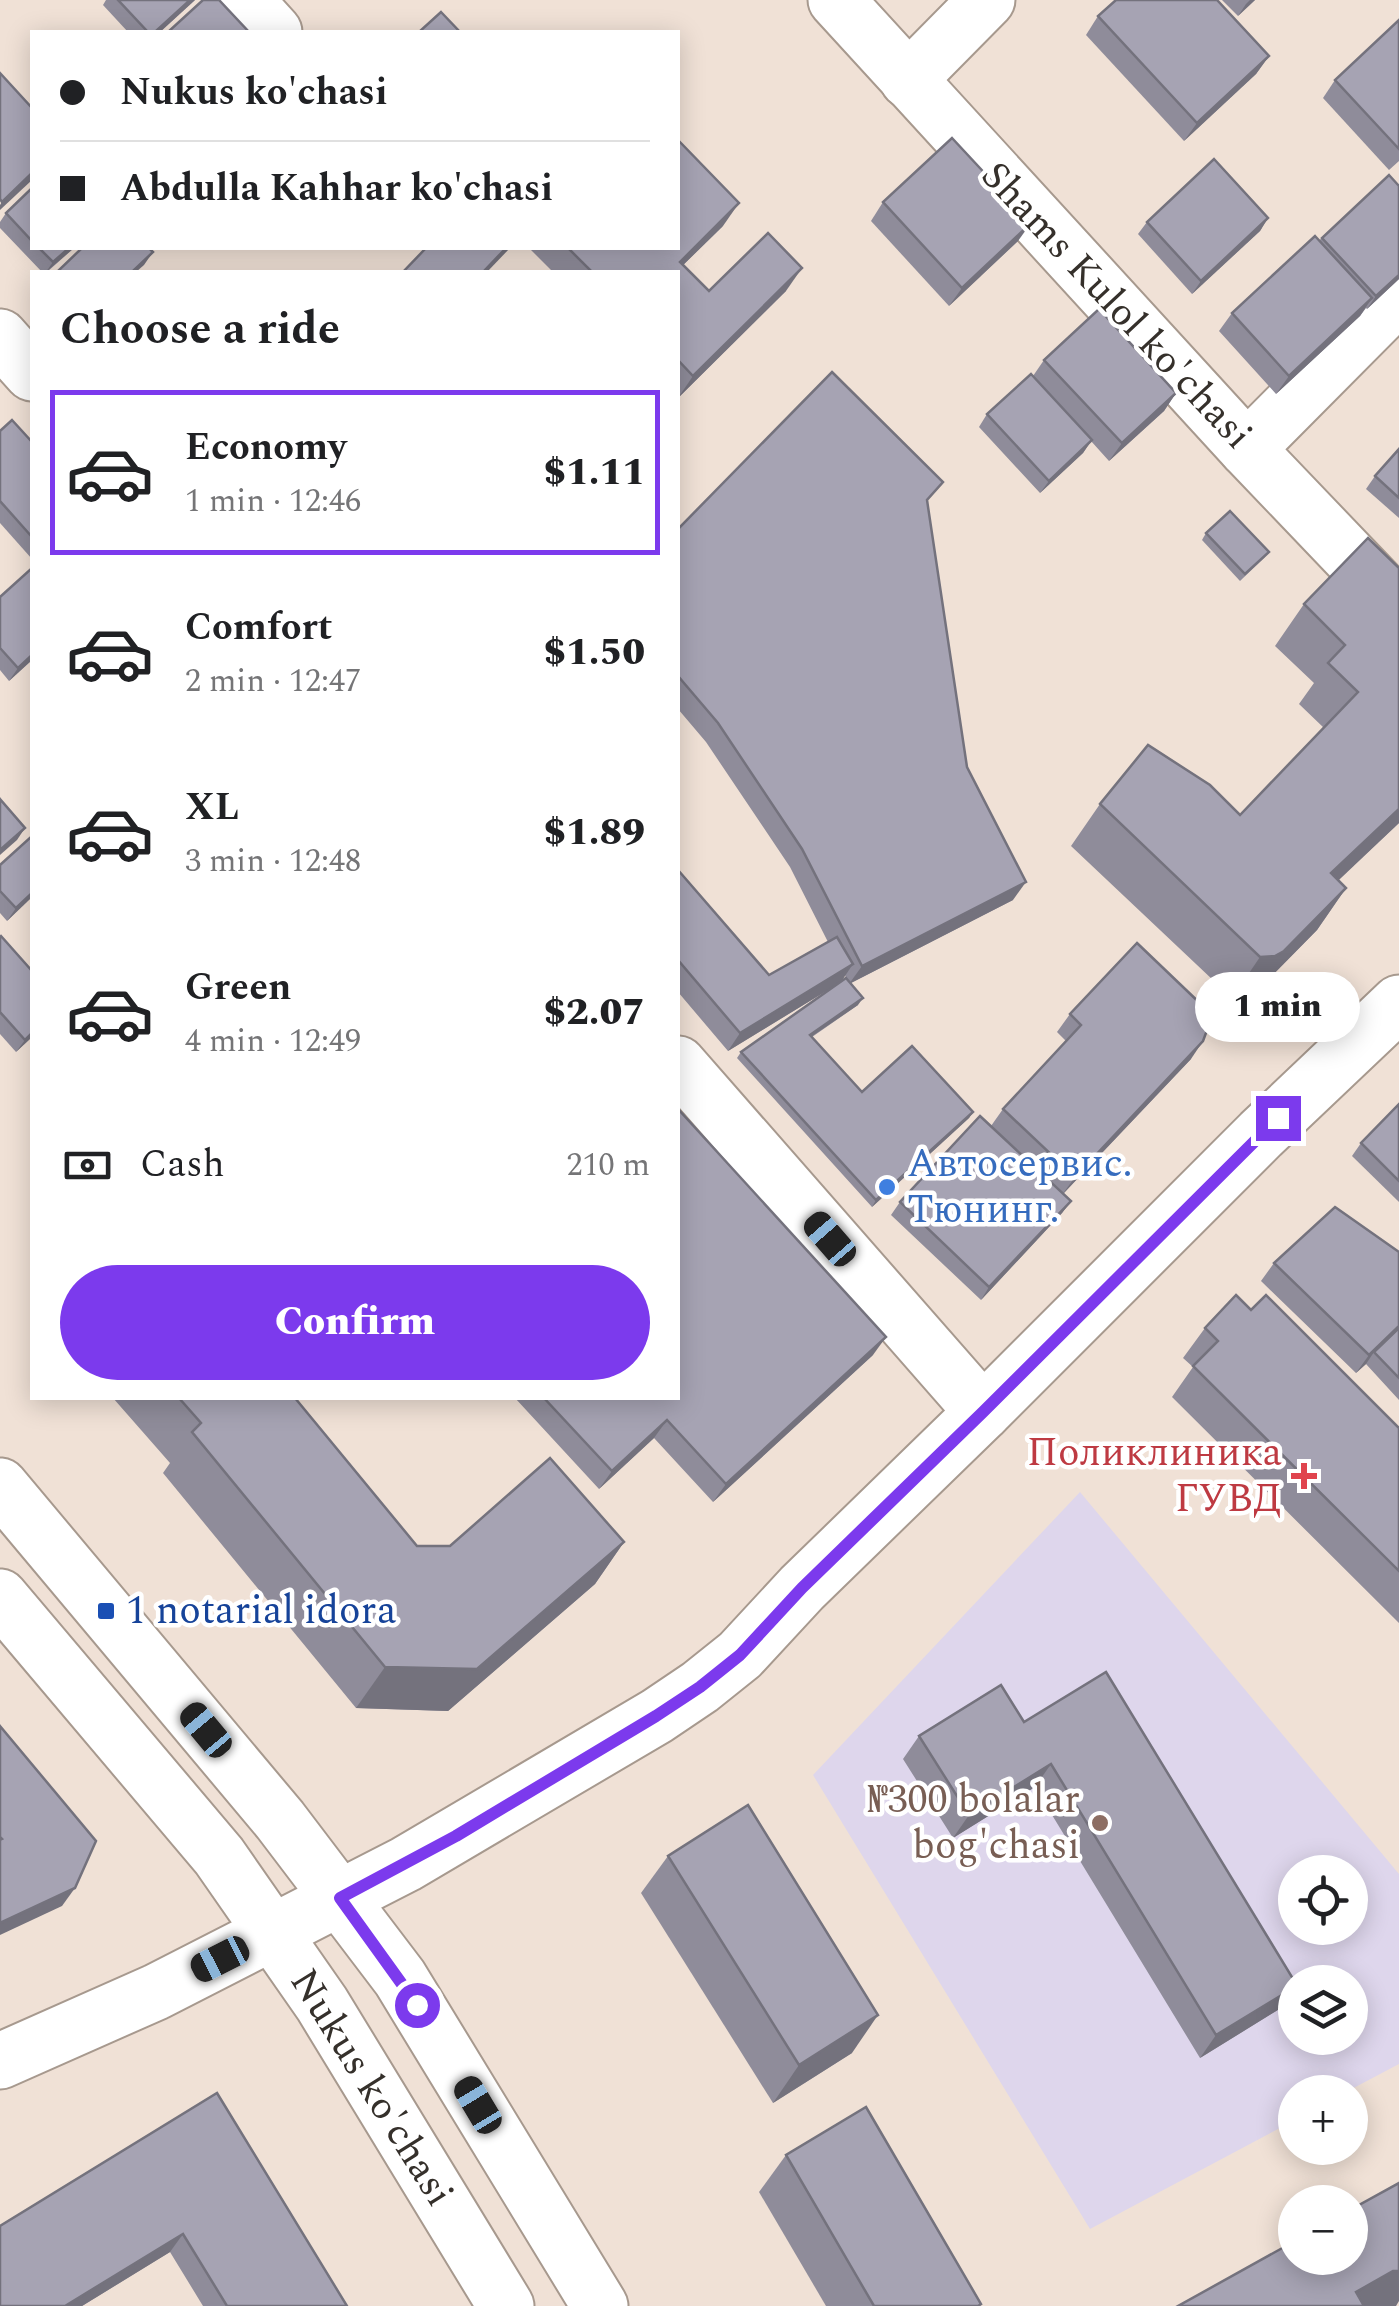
<!DOCTYPE html>
<html lang="en">
<head>
<meta charset="utf-8">
<style>
	body { margin:0; font-family:Spectral,serif; background:#f6f6f6; color:#202124; height:100vh; display:flex; flex-direction:column; font-size:38px; white-space:nowrap }
	* { box-sizing:border-box; margin:0 }
	p { font-size:32px; color:#757577 }
	.icon { flex:none; width:55px; height:55px; fill:none; stroke:currentColor; stroke-width:2; stroke-linecap:round; stroke-linejoin:round }
	.map { position:relative; flex:1; overflow:hidden }
	.sheet { position:absolute; left:30px; top:270px; width:650px; height:1130px; display:flex; flex-direction:column; background:#fff; border-radius:0px; box-shadow:0 5px 25px #0003 }
	.sheet>* { flex:none }
	.banner { position:absolute; left:30px; top:30px; width:650px; height:220px; border-radius:0px; box-shadow:0 5px 25px #0003; display:grid; align-content:center; height:220px; padding:0 30px; background:#fff }
	.buttons { position:absolute; left:1278px; top:1855px; display:grid; gap:20px }
	.buttons a { display:grid; place-items:center; width:90px; height:90px; border-radius:50%; background:#fff; box-shadow:0 5px 25px #0003; font-size:50px }
	.end { position:absolute; width:45px; height:45px; margin:-22px; border:12px solid #7c3aed; background:#fff; box-shadow:0 0 0 5px #fff }
	.from { border-radius:50% }
	.bubble { position:absolute; height:70px; border-radius:35px; background:#fff; box-shadow:0 5px 25px #0003; font-size:32px; font-weight:800; line-height:70px; text-align:center }
	.car { position:absolute; width:30px; height:60px; margin:-30px -15px; border-radius:12px; box-shadow:0 0 8px 2px #0007; background:linear-gradient(#222 24%,#8ab4d8 0 40%,#222 0 76%,#8ab4d8 0 86%,#222 0) }
	.banner b { display:flex; align-items:center; gap:35px; height:95px; font-size:38px }
	.banner b+b { border-top:2px solid #e0e0e0 }
	.banner i { width:25px; height:25px; background:#202124 }
	ul { padding:0; list-style:none }
	li { display:flex; align-items:center; gap:30px; height:165px; margin:0 20px 15px; padding:0 10px; border:5px solid transparent; border-radius:0px }
	li div { flex:1 }
	li b { display:block; font-size:38px }
	li em { font-style:normal; font-weight:800 }
	li.current { border-color:#7c3aed }
	li>.icon { width:90px; height:90px; stroke-width:1.5 }
	h2 { padding:0 30px; font-size:45px; line-height:120px }
	.pay { display:flex; align-items:center; gap:25px; height:110px; padding:0 30px; font-size:38px }
	.pay p { margin-inline-start:auto }
	.action { display:flex; gap:20px; margin-top:auto; padding:20px 30px }
	.action a { flex:1; height:115px; border-radius:60px; background:#7c3aed; color:#fff; font-size:40px; font-weight:800; line-height:115px; text-align:center }
	.map>svg:first-child { display:block }
	.education { fill:#ded6ec; fill-rule:evenodd }
	.lines { fill:none; stroke-linecap:round; stroke-linejoin:round }
	.minor-casing { stroke:#a7998e; stroke-width:59 }
	.major-casing { stroke:#a7998e; stroke-width:59 }
	.minor { stroke:#fff; stroke-width:55 }
	.major { stroke:#fff; stroke-width:55 }
	.wall { fill:#8f8c9a }
	.shaded-wall { fill:#74727d }
	.building { fill:#a6a3b3; stroke:#74727d; stroke-width:2.5 }
	.route { stroke:#7c3aed; stroke-width:12 }
	.shop-dot { fill:#3f7fe0; stroke:#fff; stroke-width:4 }
	.health-dot { fill:#e0444e; stroke:#fff; stroke-width:4 }
	.transit-dot { fill:#1a4fb4; stroke:#fff; stroke-width:4 }
	.education-dot { fill:#8d6e63; stroke:#fff; stroke-width:4 }
	.labels { text-anchor:middle; dominant-baseline:central; stroke-width:9; stroke-linejoin:round; paint-order:stroke }
	.street-label { font-size:40px; fill:#35302b; stroke:#fff }
	.shop-label { font-size:40px; fill:#366cbe; stroke:#fff; text-anchor:start }
	.health-label { font-size:40px; fill:#be3a42; stroke:#fff; text-anchor:end }
	.transit-label { font-size:40px; fill:#164399; stroke:#fff; text-anchor:start }
	.education-label { font-size:40px; fill:#785e54; stroke:#fff; text-anchor:end }
</style>
</head>
<body>
<div class="map">
<svg width="1399" height="2306" viewBox="0 0 1399 2306">
	<rect width="100%" height="100%" fill="#f0e1d6"/>
	<path class="education" d="M1080,1492L1399,1874V2064L1346,2092H1295V2120L1090,2229L813,1775ZM1295,1872H1350V1928H1295ZM1295,1982H1350V2038H1295Z"/>
	<g class="lines">
		<g class="minor-casing">
			<g id="minor">
				<polyline points="245,0 274,32"/>
				<polyline points="836,0 1247,449 1399,608"/>
				<polyline points="908,80 987,0"/>
				<polyline points="0,337 32,373"/>
				<polyline points="1247,449 1399,296"/>
				<polyline points="678,1064 983,1412"/>
				<polyline points="0,2061 156,1992 406,1864 657,1716 700,1687 740,1655 802,1588 983,1412 1261,1134 1399,1003"/>
			</g>
		</g>
		<g class="major-casing">
			<g id="major">
				<polyline points="0,1486 280,1820 400,1978 600,2306"/>
				<polyline points="0,1597 219,1856 322,2004 506,2306"/>
			</g>
		</g>
		<use href="#minor" class="minor"/>
		<use href="#major" class="major"/>
	</g>
	<g class="wall">
		<polygon points="106,0 195,0 160,32 128,32 103,5"/>
		<polygon points="1222,0 1255,0 1238,16"/>
		<polygon points="1098,16 1269,56 1256,74 1184,141 1086,35"/>
		<polygon points="1399,20 1399,161 1389,170 1323,98 1335,80"/>
		<polygon points="32,188 32,248 74,248 47,272 42,272 0,228 0,222 6,213"/>
		<polygon points="883,202 1018,241 949,306 871,221"/>
		<polygon points="1268,218 1260,231 1192,294 1138,234 1147,222"/>
		<polygon points="723,226 683,265 709,291 786,291 678,398 678,272 553,272 529,248 678,248"/>
		<polygon points="1322,238 1399,279 1367,309 1366,308 1360,316 1276,394 1219,331 1232,313"/>
		<polygon points="1044,360 1176,393 1164,411 1109,461 1091,441 1083,453 1040,493 979,427 987,414 1033,376"/>
		<polygon points="0,431 32,442 32,559 0,523"/>
		<polygon points="1399,449 1399,518 1366,489 1375,476"/>
		<polygon points="927,503 967,767 1013,900 851,983 858,1005 812,1037 862,1092 973,1112 969,1118 872,1207 737,1058 741,1052 846,978 845,975 841,982 728,1051 678,992 678,870 769,975 828,942 790,867 706,742 678,709 678,529"/>
		<polygon points="1206,533 1269,552 1264,558 1240,581 1202,540"/>
		<polygon points="32,568 32,660 9,681 0,670 0,597"/>
		<polygon points="1399,568 1399,823 1338,880 1346,888 1317,930 1255,993 1246,998 1232,998 1071,846 1100,804 1240,815 1324,728 1299,704 1314,683 1275,646 1304,604"/>
		<polygon points="32,836 32,897 7,921 0,913 0,865"/>
		<polygon points="0,937 32,1037 16,1052 0,1034"/>
		<polygon points="1070,1014 1191,1059 1063,1194 1071,1201 1062,1213 981,1300 891,1215 900,1202 991,1126 1003,1109 1066,1041 1057,1032"/>
		<polygon points="1399,1104 1399,1202 1352,1156 1361,1143"/>
		<polygon points="1399,1252 1399,1400 1366,1364 1356,1373 1261,1281 1274,1263"/>
		<polygon points="1251,1310 1399,1428 1399,1623 1172,1397 1193,1367 1183,1358 1205,1328"/>
		<polygon points="873,1355 713,1502 654,1438 599,1489 515,1398 678,1398"/>
		<polygon points="113,1398 295,1398 417,1546 624,1542 595,1584 448,1711 356,1708 163,1473 170,1463"/>
		<polygon points="1024,1722 1281,2008 1200,2058 1035,1787 953,1838 903,1759 919,1736"/>
		<polygon points="668,1856 852,2053 773,2103 641,1893"/>
		<polygon points="217,2093 347,2306 203,2306 170,2252 82,2306 0,2306"/>
		<polygon points="786,2155 981,2304 980,2306 826,2306 759,2192"/>
	</g>
	<g class="shaded-wall">
		<polygon points="190,0 195,0 160,32 155,32"/>
		<polygon points="1250,0 1255,0 1238,16 1246,4"/>
		<polygon points="1269,56 1256,74 1184,141 1197,123"/>
		<polygon points="32,173 32,180 0,210 0,205 2,202"/>
		<polygon points="739,203 723,226 676,272 680,262"/>
		<polygon points="1268,218 1260,231 1192,294 1201,281"/>
		<polygon points="1031,223 1018,241 949,306 962,288"/>
		<polygon points="69,248 74,248 46,272 53,262"/>
		<polygon points="506,248 510,248 487,272 483,272"/>
		<polygon points="153,252 144,265 136,272 132,272"/>
		<polygon points="802,268 786,291 678,398 693,376"/>
		<polygon points="1399,275 1399,279 1367,309 1376,296"/>
		<polygon points="1372,298 1360,316 1276,394 1289,376"/>
		<polygon points="1176,393 1164,411 1109,461 1122,443"/>
		<polygon points="1092,440 1083,453 1040,493 1049,481"/>
		<polygon points="32,655 32,660 9,681 18,668"/>
		<polygon points="1399,809 1399,823 1302,915 1331,873"/>
		<polygon points="25,828 17,840 0,855 0,850"/>
		<polygon points="1026,882 1013,900 849,984 862,966"/>
		<polygon points="1346,888 1317,930 1255,993 1246,998 1232,998 1260,957"/>
		<polygon points="32,893 32,897 7,921 16,908"/>
		<polygon points="853,964 841,982 728,1051 740,1033"/>
		<polygon points="863,998 858,1005 805,1041 810,1035"/>
		<polygon points="32,1033 32,1037 16,1052 25,1040"/>
		<polygon points="1203,1041 1191,1059 1062,1195 1075,1177"/>
		<polygon points="973,1112 969,1118 872,1207 876,1200"/>
		<polygon points="1071,1201 1062,1213 981,1300 989,1287"/>
		<polygon points="1399,1326 1374,1352 1366,1364 1356,1373 1369,1355"/>
		<polygon points="886,1337 873,1355 713,1502 726,1484"/>
		<polygon points="667,1420 654,1438 599,1489 612,1471"/>
		<polygon points="624,1542 595,1584 448,1711 356,1708 385,1667"/>
		<polygon points="1051,1764 1035,1787 953,1838 969,1815"/>
		<polygon points="75,1888 62,1906 0,1935 0,1923"/>
		<polygon points="1295,1987 1281,2008 1200,2058 1216,2035"/>
		<polygon points="878,2015 852,2053 773,2103 799,2065"/>
		<polygon points="183,2234 170,2252 82,2306 65,2306"/>
		<polygon points="1393,2271 1399,2271 1399,2301 1396,2306 1346,2306 1356,2292"/>
	</g>
	<g class="building">
		<polygon points="118,0 190,0 155,32 148,32"/>
		<polygon points="203,0 219,0 249,32 168,32"/>
		<polygon points="1116,0 1217,0 1269,56 1197,123 1098,16"/>
		<polygon points="441,12 460,32 419,32"/>
		<polygon points="1399,20 1399,149 1335,80"/>
		<polygon points="0,73 32,108 32,173 2,202 0,199"/>
		<polygon points="952,138 1031,223 962,288 883,202"/>
		<polygon points="678,140 739,203 680,262 709,291 768,233 802,268 693,376 678,360 678,272 592,272 568,248 678,248"/>
		<polygon points="1214,159 1268,218 1201,281 1147,222"/>
		<polygon points="1389,175 1399,186 1399,275 1376,296 1322,238"/>
		<polygon points="32,188 32,241 6,213"/>
		<polygon points="1315,236 1372,298 1289,376 1232,313"/>
		<polygon points="39,248 69,248 53,262"/>
		<polygon points="82,248 149,248 153,252 132,272 62,272 59,270"/>
		<polygon points="426,248 506,248 483,272 403,272"/>
		<polygon points="1099,309 1176,393 1122,443 1044,360"/>
		<polygon points="832,372 943,482 927,500 967,767 1026,882 862,966 802,849 718,723 678,676 678,529"/>
		<polygon points="1031,374 1092,440 1049,481 987,414"/>
		<polygon points="12,420 32,442 32,537 0,501 0,431"/>
		<polygon points="1399,449 1399,498 1375,476"/>
		<polygon points="1230,511 1269,552 1245,574 1206,533"/>
		<polygon points="1368,538 1399,568 1399,809 1331,873 1346,888 1284,951 1275,956 1260,957 1100,804 1148,745 1210,785 1240,815 1358,692 1328,663 1345,645 1304,604"/>
		<polygon points="32,568 32,655 18,668 0,648 0,597"/>
		<polygon points="0,799 25,828 0,850"/>
		<polygon points="32,836 32,893 16,908 0,891 0,865"/>
		<polygon points="678,870 769,975 837,937 853,964 740,1033 678,960"/>
		<polygon points="1,936 32,971 32,1033 25,1040 0,1012 0,937"/>
		<polygon points="1137,943 1206,1009 1209,1025 1203,1041 1075,1177 1003,1109 1081,1025 1070,1014"/>
		<polygon points="846,978 863,998 810,1035 862,1092 912,1046 973,1112 876,1200 741,1052"/>
		<polygon points="1399,1104 1399,1181 1361,1143"/>
		<polygon points="678,1109 886,1337 726,1484 667,1420 612,1471 544,1398 678,1398"/>
		<polygon points="980,1116 1071,1201 989,1287 900,1202"/>
		<polygon points="1335,1207 1399,1252 1399,1326 1369,1355 1274,1263"/>
		<polygon points="1236,1295 1251,1310 1266,1295 1399,1428 1399,1571 1193,1366 1218,1341 1205,1328"/>
		<polygon points="1399,1328 1399,1378 1374,1352"/>
		<polygon points="179,1398 295,1398 417,1546 450,1546 550,1458 624,1542 477,1669 385,1667 192,1432 201,1423"/>
		<polygon points="1106,1672 1295,1982 1295,1987 1216,2035 1051,1764 969,1815 919,1736 1001,1685 1024,1722"/>
		<polygon points="0,1726 96,1841 75,1888 0,1923 0,1840 2,1839 0,1837"/>
		<polygon points="748,1805 878,2015 799,2065 668,1856"/>
		<polygon points="217,2093 347,2306 227,2306 183,2234 65,2306 0,2306 0,2226"/>
		<polygon points="866,2107 981,2304 978,2306 874,2306 786,2155"/>
		<polygon points="1399,2183 1399,2271 1393,2271 1356,2292 1364,2306 1178,2306 1295,2241 1295,2258 1350,2258 1350,2210"/>
	</g>
	<g class="lines">
		<polyline class="route" points="417,2005 340,1898 456,1836 656,1716 700,1687 740,1655 802,1588 983,1412 1278,1118"/>
	</g>
	<circle class="shop-dot" cx="887" cy="1187" r="10"/>
	<path class="health-dot" d="M1299 1461h10v10h10v10h-10v10h-10v-10h-10v-10h10z"/>
	<rect class="transit-dot" x="96" y="1601" width="20" height="20" rx="5"/>
	<circle class="education-dot" cx="1100" cy="1823" r="10"/>
	<g class="labels">
		<g class="street-label">
			<text transform="translate(1116 306) rotate(47)">Shams Kulol ko'chasi</text>
			<text transform="translate(371 2088) rotate(58)">Nukus ko'chasi</text>
		</g>
		<g class="shop-label">
			<text x="907" y="1164">Автосервис.<tspan x="907" dy="46">Тюнинг.</tspan></text>
		</g>
		<g class="health-label">
			<text x="1282" y="1453">Поликлиника<tspan x="1282" dy="46">ГУВД</tspan></text>
		</g>
		<g class="transit-label">
			<text x="126" y="1611">1 notarial idora</text>
		</g>
		<g class="education-label">
			<text x="1080" y="1800">№300 bolalar<tspan x="1080" dy="46">bog'chasi</tspan></text>
		</g>
	</g>
</svg>
<div class="buttons">
<a><svg class="icon" aria-label="locate" viewBox="0 0 24 24"><circle cx="12" cy="12" r="6"/><path d="M12 2v4M12 18v4M2 12h4M18 12h4"/></svg></a>
<a><svg class="icon" aria-label="layers" viewBox="0 0 24 24"><path d="M12 4l9 5-9 5-9-5zM3 14l9 5 9-5"/></svg></a>
<a>+</a>
<a>−</a>
</div>
<i class="end from" style="left:417px;top:2005px"></i>
<i class="end" style="left:1278px;top:1118px"></i>
<div class="bubble" style="left:1195px;top:972px;width:165px">1 min</div>
<i class="car" style="left:830px;top:1239px;rotate:319deg"></i>
<i class="car" style="left:206px;top:1730px;rotate:320deg"></i>
<i class="car" style="left:220px;top:1959px;rotate:243deg"></i>
<i class="car" style="left:478px;top:2105px;rotate:329deg"></i>
<div class="banner">
<b><i class="from"></i>Nukus ko'chasi</b>
<b><i></i>Abdulla Kahhar ko'chasi</b>
</div>
<section class="sheet">
<h2>Choose a ride</h2>
<ul>
<li class="current"><svg class="icon" aria-label="car" viewBox="0 0 24 24"><path d="M5 17H2v-5l4-1 3-4h7l3 4 3 1v5h-3M9 17h6M6 11h13"/><circle cx="7" cy="17" r="2"/><circle cx="17" cy="17" r="2"/></svg><div><b>Economy</b><p>1 min · 12:46</p></div><em>$1.11</em></li>
<li><svg class="icon" aria-label="car" viewBox="0 0 24 24"><path d="M5 17H2v-5l4-1 3-4h7l3 4 3 1v5h-3M9 17h6M6 11h13"/><circle cx="7" cy="17" r="2"/><circle cx="17" cy="17" r="2"/></svg><div><b>Comfort</b><p>2 min · 12:47</p></div><em>$1.50</em></li>
<li><svg class="icon" aria-label="car" viewBox="0 0 24 24"><path d="M5 17H2v-5l4-1 3-4h7l3 4 3 1v5h-3M9 17h6M6 11h13"/><circle cx="7" cy="17" r="2"/><circle cx="17" cy="17" r="2"/></svg><div><b>XL</b><p>3 min · 12:48</p></div><em>$1.89</em></li>
<li><svg class="icon" aria-label="car" viewBox="0 0 24 24"><path d="M5 17H2v-5l4-1 3-4h7l3 4 3 1v5h-3M9 17h6M6 11h13"/><circle cx="7" cy="17" r="2"/><circle cx="17" cy="17" r="2"/></svg><div><b>Green</b><p>4 min · 12:49</p></div><em>$2.07</em></li>
</ul>
<div class="pay"><svg class="icon" aria-label="cash" viewBox="0 0 24 24"><path d="M3 7h18v10H3z"/><circle cx="12" cy="12" r="2"/></svg>Cash<p>210 m</p></div>
<div class="action"><a>Confirm</a></div>
</section>
</div>
</body>
</html>
